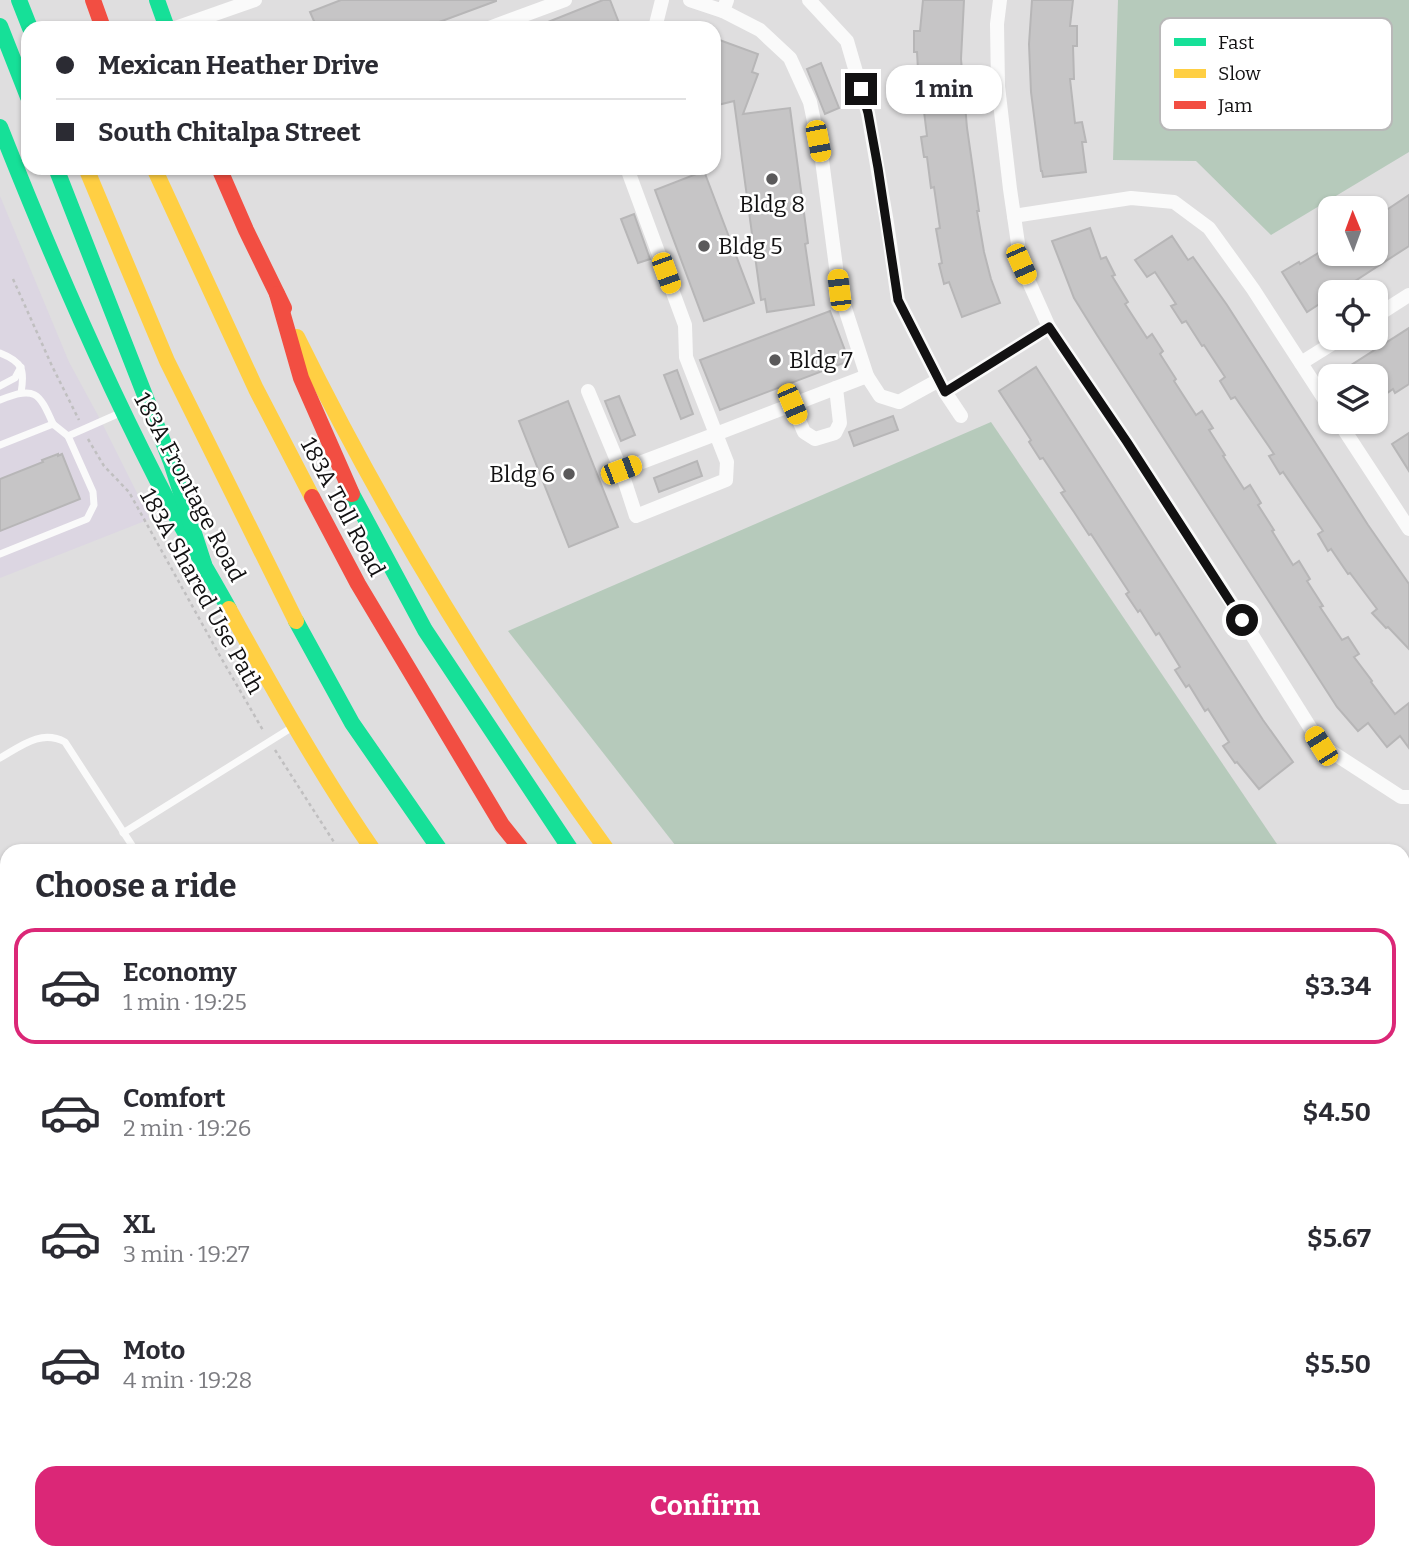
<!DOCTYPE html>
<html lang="en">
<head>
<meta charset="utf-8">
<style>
	body { margin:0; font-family:Bitter,serif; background:#f2f2f3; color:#2b2b33; height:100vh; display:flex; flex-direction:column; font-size:26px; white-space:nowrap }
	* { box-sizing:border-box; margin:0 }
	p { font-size:23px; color:#7c7c81 }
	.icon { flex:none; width:38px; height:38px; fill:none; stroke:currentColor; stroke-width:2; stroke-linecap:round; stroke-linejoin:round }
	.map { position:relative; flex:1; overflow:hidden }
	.details { position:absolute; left:0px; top:844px; width:1410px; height:716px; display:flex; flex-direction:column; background:#fff; border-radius:21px 21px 0 0; box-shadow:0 2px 5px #0004 }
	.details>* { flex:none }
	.top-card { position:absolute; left:21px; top:21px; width:700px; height:154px; border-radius:21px; box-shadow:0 2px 5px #0004; display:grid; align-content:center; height:154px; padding:0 35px; background:#fff }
	.needle { width:46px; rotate:359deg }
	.buttons { position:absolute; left:1318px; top:196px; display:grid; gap:14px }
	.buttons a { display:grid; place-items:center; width:70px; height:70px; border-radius:14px; background:#fff; box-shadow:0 2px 5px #0004; font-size:35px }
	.end { position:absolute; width:32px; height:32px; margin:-16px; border:9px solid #121112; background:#fff; box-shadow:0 0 0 4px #fff }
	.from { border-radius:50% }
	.bubble { position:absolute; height:49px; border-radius:21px; background:#fff; box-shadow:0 2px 5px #0004; font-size:23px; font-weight:700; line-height:49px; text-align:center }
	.car { position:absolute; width:21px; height:42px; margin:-21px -10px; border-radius:9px; box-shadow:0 0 5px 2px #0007; background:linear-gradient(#f5c518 24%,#345 0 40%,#f5c518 0 76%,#345 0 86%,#f5c518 0) }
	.top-card b { display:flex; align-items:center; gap:24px; height:66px; font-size:26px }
	.top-card b+b { border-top:2px solid #e1e1e2 }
	.top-card i { width:18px; height:18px; background:#2b2b33 }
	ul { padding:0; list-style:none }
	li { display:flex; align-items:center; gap:21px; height:116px; margin:0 14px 10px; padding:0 21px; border:4px solid transparent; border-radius:21px }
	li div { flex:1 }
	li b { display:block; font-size:26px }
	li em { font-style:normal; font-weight:700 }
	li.current { border-color:#db2777 }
	li>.icon { width:63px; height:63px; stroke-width:1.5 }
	h2 { padding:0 35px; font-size:32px; line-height:84px }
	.cta { display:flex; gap:14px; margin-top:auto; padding:14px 35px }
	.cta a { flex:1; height:80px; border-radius:21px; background:#db2777; color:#fff; font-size:28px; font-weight:700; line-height:80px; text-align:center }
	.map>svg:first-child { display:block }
	.commercial { fill:#dcd6e2 }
	.green { fill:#b6cabb }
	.building { fill:#c6c5c6; stroke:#b7b6b7; stroke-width:2 }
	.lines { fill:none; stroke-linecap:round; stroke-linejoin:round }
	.path { stroke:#c0bfc0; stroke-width:2.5; stroke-dasharray:3.5 3.5; stroke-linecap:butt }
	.lane { stroke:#fafafa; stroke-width:7 }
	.street { stroke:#fafafa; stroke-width:14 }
	.fast { stroke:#16e098; stroke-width:16 }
	.slow { stroke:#ffcf43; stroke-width:16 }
	.jam { stroke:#f24e42; stroke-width:16 }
	.route { stroke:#121112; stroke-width:9 }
	.poi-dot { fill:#5a595a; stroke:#fff; stroke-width:2.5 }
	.labels { text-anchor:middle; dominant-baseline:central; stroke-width:5; stroke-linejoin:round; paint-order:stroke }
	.poi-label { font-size:23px; fill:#121112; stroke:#fff; text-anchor:start }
	.street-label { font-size:23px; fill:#121112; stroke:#fff }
	.key { fill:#fff; stroke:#b8b8b8; stroke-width:2 }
	.key-label { font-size:19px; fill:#121112 }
</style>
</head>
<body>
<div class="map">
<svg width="1409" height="1559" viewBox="0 0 1409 1559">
	<rect width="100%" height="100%" fill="#dfdedf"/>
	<polygon class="commercial" points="0,196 69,362 101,421 150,519 0,578"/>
	<g class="green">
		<polygon points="1118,0 1409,0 1409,152 1271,235 1196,161 1113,160"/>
		<polygon points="991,422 1281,850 679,850 508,631"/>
		<polygon points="1404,966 1409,979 1409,1559 1341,1559 1334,1552 1404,1552"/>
	</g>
	<g class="building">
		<polygon points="341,0 496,0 496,1 423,28 317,28 310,12"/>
		<polygon points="603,0 610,0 621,28 533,28"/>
		<polygon points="923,0 964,0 961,59 967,128 979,211 977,211 984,252 991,279 1000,303 962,317 949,282 944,284 939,264 942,263 936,229 940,228 934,187 931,188 927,157 924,157 921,137 927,136 921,87 919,87 917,52 914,52 914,31 920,31"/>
		<polygon points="1032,0 1073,0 1070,26 1077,26 1077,46 1073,46 1074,79 1070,79 1075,123 1082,122 1086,142 1082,142 1086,172 1043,177 1042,171 1041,171 1031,92 1029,44"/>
		<polygon points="714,38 758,54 752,72 758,74 743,114 790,108 808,243 805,244 814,305 767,312 765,299 761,300 734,101 714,106"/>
		<polygon points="821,63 839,108 825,114 807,69"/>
		<polygon points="704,171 754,303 704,321 655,190"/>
		<polygon points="1409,195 1409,246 1338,292 1330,292 1330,297 1307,312 1282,272 1299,262 1300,264 1325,249 1328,254 1376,254 1376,217"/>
		<polygon points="634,214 650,259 638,263 621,219"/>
		<polygon points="1090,228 1101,259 1106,257 1115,275 1112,276 1128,302 1125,304 1147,338 1152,334 1163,351 1160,354 1176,379 1174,381 1196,415 1202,411 1213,428 1209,430 1225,455 1223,456 1244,489 1250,485 1261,503 1258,505 1274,530 1272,531 1293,565 1299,561 1310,579 1307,581 1323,606 1320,607 1342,640 1348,637 1359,654 1354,657 1372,681 1371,682 1395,714 1409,703 1409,748 1400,736 1387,747 1368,723 1358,731 1337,707 1097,335 1074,298 1052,241"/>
		<polygon points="1172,236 1188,260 1193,257 1227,305 1368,525 1409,584 1409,649 1388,627 1386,628 1372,613 1377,609 1350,573 1348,574 1331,549 1328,551 1318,534 1323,531 1283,472 1280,474 1269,456 1274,454 1235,397 1231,399 1220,381 1225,377 1204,345 1202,346 1186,321 1182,323 1171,306 1176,304 1155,272 1147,277 1135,260"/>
		<polygon points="830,311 849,361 720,410 700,360"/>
		<polygon points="1409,328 1409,384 1395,393 1393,389 1376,401 1376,376 1334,376"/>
		<polygon points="1036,367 1263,720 1293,762 1259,789 1237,762 1235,763 1223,746 1229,742 1208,709 1205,711 1189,685 1186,687 1175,670 1180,667 1159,633 1156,635 1140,610 1138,612 1126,594 1129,592 1091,534 1089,535 1074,512 1061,493 1065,491 1043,458 1040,459 1029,442 1031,440 999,391"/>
		<polygon points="677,370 693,414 681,419 664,375"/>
		<polygon points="619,396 635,435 621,441 605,401"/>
		<polygon points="568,401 618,527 569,547 519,421"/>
		<polygon points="893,416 898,430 854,446 849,432"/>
		<polygon points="1409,433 1409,471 1392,444"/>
		<polygon points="58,454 58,456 62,454 80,499 0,531 0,479 43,462 42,460"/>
		<polygon points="697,461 702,476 659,492 654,478"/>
	</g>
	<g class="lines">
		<g class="path">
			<polyline points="13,279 52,366 79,420"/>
			<polyline points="88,439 104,466 129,492 220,656 264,732"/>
			<polyline points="275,750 339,850"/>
			<polyline points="929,1552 936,1559"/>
		</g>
		<g class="lane">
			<path d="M0,353C23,362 25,370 21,393"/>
			<polyline points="0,386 15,378 21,367"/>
			<path d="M0,400C35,386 39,392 53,424"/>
			<polyline points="0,445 53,424 68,436"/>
			<polyline points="0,554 87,519 94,505 93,492 68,436 120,413"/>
			<path d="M0,758C21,746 41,729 65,742L135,850"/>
			<polyline points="123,833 291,728"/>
			<polyline points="0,1062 7,1078"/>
		</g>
		<g class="street">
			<polyline points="690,0 723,11 727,0"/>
			<polyline points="809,0 847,41 868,113 887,223 898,300 945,392 961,416"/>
			<polyline points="1000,0 997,24 998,86 1010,189 1021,264 1049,327 1127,442 1242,619 1321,745 1401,797 1409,797"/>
			<polyline points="723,11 760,30 790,58 810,102 822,160 839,290 867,376"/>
			<polyline points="175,28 255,0"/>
			<polyline points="489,28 565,0"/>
			<polyline points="655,28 662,0"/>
			<polyline points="627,168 685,325 686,357 716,434 867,376 880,396 899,402 939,380"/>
			<polyline points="1014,216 1131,198 1174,202 1209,228 1253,289 1330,408"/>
			<polyline points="1376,316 1409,295"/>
			<polyline points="1301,363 1341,338"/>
			<polyline points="588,391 621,470 716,434 727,462 726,480 636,516 621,470"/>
			<polyline points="945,392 1049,327"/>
			<polyline points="792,404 804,432 815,439 835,433 840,423 836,388"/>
			<polyline points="1339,422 1409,529"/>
		</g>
		<g class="fast">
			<polyline points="19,0 30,28"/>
			<polyline points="157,0 167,28"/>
			<polyline points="0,26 28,97"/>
			<path d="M0,127C51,256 106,384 171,507C189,541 210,574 229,609"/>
			<polyline points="56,168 171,462 204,564"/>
			<polyline points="352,494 425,630 571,850"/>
			<polyline points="296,621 352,723 440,850"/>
			<polyline points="968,1552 975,1559"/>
			<polyline points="1031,1552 1041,1559"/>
			<polyline points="1071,1552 1078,1559"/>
			<polyline points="1266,1552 1274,1559"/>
		</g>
		<g class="slow">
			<polyline points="86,168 167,361 296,621"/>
			<polyline points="154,168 256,389 312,497"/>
			<path d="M297,337C385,516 490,688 607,850"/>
			<path d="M229,609C274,691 320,773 373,850"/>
		</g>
		<g class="jam">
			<polyline points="93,0 103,28"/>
			<polyline points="219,168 246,230 284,308"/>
			<polyline points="277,294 301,378 352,494"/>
			<polyline points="312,497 358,584 502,825 522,850"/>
			<polyline points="1173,1552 1180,1559"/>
		</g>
	</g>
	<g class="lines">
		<polyline class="route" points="861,89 868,113 878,168 898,300 945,392 1049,327 1127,442 1242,620"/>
	</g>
	<g class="poi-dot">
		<circle cx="772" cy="179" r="7"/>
		<circle cx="704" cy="246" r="7"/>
		<circle cx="775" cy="360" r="7"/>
		<circle cx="569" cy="474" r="7"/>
	</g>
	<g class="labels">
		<g class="poi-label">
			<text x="772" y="204" text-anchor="middle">Bldg 8</text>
			<text x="718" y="246">Bldg 5</text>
			<text x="789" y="360">Bldg 7</text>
			<text x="555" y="474" text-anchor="end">Bldg 6</text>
		</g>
		<g class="street-label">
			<text transform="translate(190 487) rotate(62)">183A Frontage Road</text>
			<text transform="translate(343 507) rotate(62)">183A Toll Road</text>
			<text transform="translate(202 591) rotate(61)">183A Shared Use Path</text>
		</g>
	</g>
	<rect x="1160" y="18" width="232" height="112" rx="10" class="key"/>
	<rect x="1174" y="38" width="32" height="8" fill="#16e098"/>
	<rect x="1174" y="69" width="32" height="9" fill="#ffcf43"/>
	<rect x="1174" y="101" width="32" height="8" fill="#f24e42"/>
	<g class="key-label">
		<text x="1218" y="49">Fast</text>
		<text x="1218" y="80">Slow</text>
		<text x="1218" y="112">Jam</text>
	</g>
</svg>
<div class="buttons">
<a><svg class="needle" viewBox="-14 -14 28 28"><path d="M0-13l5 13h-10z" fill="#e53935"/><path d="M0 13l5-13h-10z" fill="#7c7c81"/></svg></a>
<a><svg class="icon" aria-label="locate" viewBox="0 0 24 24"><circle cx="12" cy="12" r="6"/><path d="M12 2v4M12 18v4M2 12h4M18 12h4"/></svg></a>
<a><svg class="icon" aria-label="layers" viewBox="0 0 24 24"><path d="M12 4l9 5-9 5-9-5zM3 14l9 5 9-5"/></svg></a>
</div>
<i class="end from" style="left:1242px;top:620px"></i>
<i class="end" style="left:861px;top:89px"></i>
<div class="bubble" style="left:886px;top:65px;width:116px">1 min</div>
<i class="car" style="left:818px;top:141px;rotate:169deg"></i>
<i class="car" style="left:1021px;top:264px;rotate:156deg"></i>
<i class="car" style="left:666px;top:273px;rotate:160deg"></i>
<i class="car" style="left:839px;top:290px;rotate:353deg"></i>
<i class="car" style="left:792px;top:404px;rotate:157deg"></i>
<i class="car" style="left:621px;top:470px;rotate:69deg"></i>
<i class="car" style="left:1321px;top:746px;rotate:328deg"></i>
<div class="top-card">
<b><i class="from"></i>Mexican Heather Drive</b>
<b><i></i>South Chitalpa Street</b>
</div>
<section class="details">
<h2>Choose a ride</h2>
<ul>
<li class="current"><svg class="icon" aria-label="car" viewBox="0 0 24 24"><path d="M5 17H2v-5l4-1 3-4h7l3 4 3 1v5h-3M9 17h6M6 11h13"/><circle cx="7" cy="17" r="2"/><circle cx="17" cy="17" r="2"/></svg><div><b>Economy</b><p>1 min · 19:25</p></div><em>$3.34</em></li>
<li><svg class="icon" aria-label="car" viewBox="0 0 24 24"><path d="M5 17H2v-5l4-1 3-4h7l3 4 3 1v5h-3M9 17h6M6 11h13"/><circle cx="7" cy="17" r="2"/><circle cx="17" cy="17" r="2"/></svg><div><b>Comfort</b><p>2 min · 19:26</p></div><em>$4.50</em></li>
<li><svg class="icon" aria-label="car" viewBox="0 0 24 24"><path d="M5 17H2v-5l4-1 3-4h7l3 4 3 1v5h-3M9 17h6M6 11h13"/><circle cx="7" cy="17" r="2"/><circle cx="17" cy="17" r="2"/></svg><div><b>XL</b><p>3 min · 19:27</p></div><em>$5.67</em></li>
<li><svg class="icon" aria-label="car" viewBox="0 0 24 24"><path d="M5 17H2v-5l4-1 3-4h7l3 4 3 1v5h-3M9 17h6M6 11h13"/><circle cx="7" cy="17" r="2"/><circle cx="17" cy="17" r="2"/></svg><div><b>Moto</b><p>4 min · 19:28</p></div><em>$5.50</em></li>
</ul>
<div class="cta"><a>Confirm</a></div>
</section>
</div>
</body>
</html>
